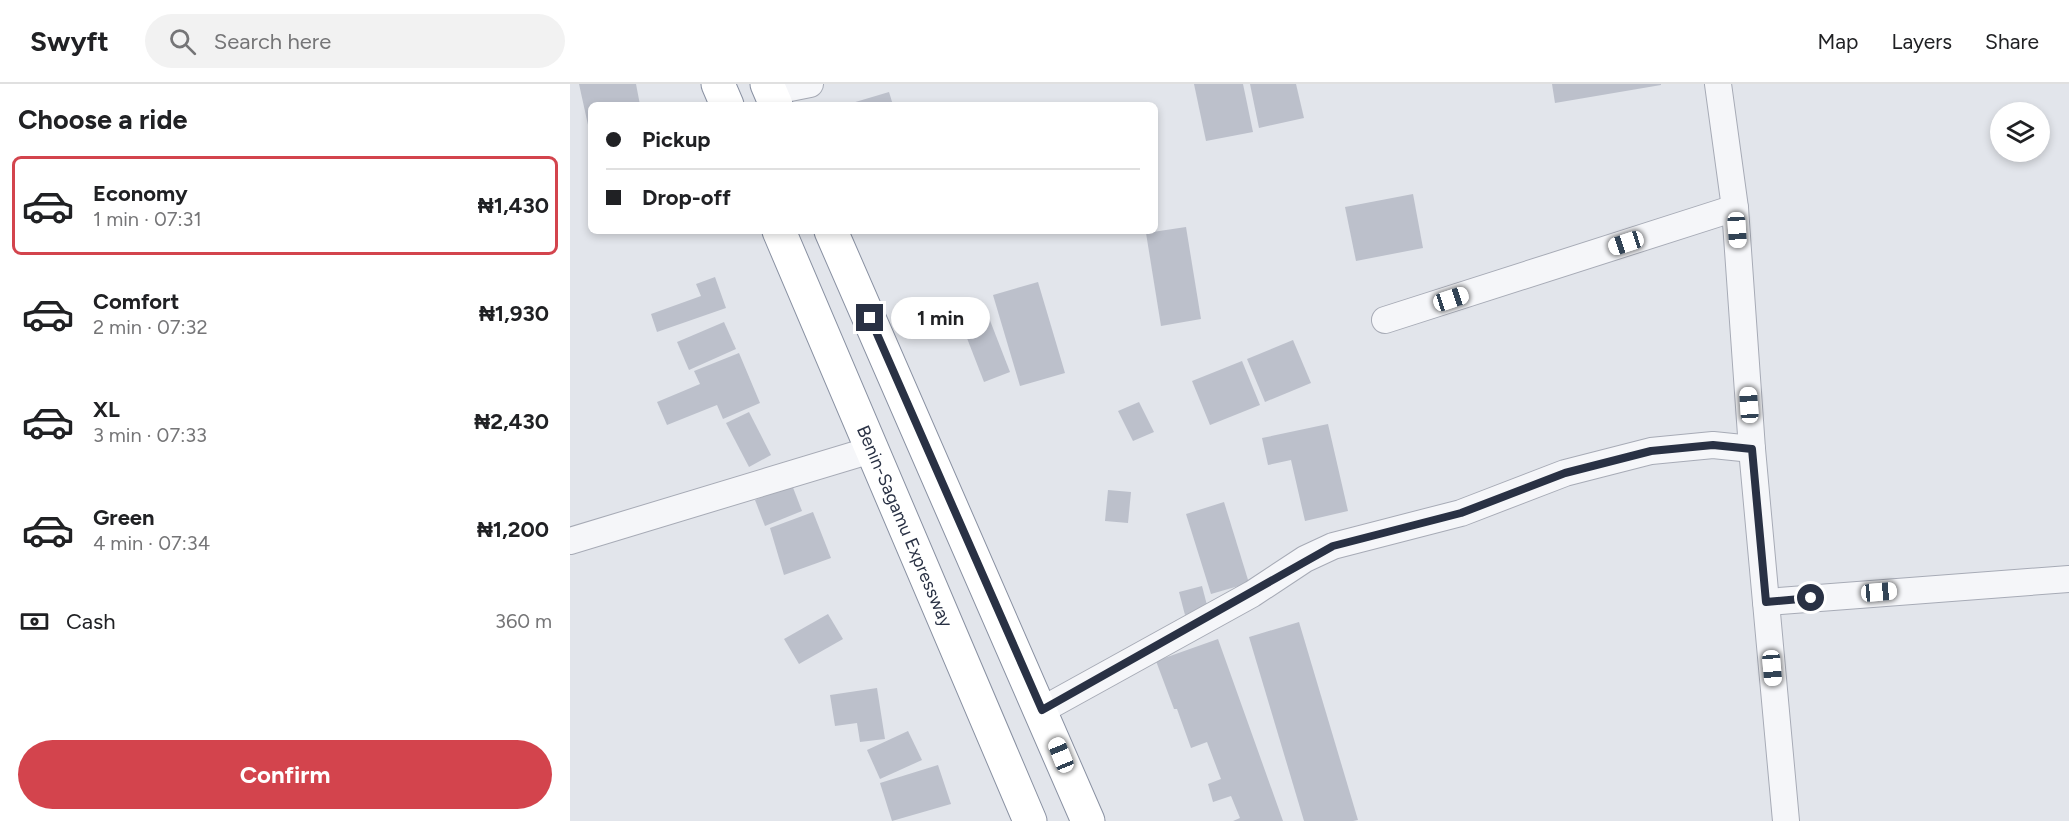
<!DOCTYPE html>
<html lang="en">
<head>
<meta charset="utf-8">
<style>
	body { margin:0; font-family:Figtree,sans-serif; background:#f2f2f2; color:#202124; height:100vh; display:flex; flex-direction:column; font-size:22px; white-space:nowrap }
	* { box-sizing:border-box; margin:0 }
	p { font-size:20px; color:#757577 }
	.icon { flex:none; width:33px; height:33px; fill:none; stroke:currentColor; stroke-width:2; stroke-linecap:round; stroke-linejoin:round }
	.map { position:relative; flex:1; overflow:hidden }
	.drawer { display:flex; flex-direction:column; background:#fff; width:570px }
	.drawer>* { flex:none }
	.top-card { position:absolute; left:18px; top:18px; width:570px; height:132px; border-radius:9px; box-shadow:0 3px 9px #0003; display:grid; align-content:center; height:132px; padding:0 18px; background:#fff }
	.controls { position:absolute; left:1420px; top:18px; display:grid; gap:12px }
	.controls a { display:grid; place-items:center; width:60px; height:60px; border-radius:50%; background:#fff; box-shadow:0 3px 9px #0003; font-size:30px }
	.end { position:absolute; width:27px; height:27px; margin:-14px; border:8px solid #293144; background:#fff; box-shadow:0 0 0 3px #fff }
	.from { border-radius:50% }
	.bubble { position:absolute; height:42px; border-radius:21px; background:#fff; box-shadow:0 3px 9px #0003; font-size:20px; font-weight:700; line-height:42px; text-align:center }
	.car { position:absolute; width:18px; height:36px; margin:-18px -9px; border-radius:8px; box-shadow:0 0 4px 2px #0007; background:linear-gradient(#fff 24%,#345 0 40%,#fff 0 76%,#345 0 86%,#fff 0) }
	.top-card b { display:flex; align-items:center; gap:21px; height:57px; font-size:22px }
	.top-card b+b { border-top:2px solid #e0e0e0 }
	.top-card i { width:15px; height:15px; background:#202124 }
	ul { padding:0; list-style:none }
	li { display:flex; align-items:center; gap:18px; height:99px; margin:0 12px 9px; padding:0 6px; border:3px solid transparent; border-radius:9px }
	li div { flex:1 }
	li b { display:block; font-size:22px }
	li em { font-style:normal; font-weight:700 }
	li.selected { border-color:#d3444d }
	li>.icon { width:54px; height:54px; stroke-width:1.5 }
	h2 { padding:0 18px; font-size:27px; line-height:72px }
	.pay { display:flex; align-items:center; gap:15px; height:66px; padding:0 18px; font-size:22px }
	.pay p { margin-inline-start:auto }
	.primary-button { display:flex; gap:12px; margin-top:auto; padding:12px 18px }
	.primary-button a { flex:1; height:69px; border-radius:36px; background:#d3444d; color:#fff; font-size:24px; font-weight:700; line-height:69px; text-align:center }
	header { display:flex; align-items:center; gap:36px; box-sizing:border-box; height:84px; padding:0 30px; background:#fff; border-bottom:2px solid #e0e0e0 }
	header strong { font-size:28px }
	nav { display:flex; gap:33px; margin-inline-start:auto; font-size:21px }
	.search { width:420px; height:54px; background:#f2f2f2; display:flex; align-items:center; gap:15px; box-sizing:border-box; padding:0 21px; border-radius:33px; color:#757577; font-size:22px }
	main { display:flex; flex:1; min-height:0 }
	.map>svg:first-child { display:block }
	.building { fill:#bcc0cb }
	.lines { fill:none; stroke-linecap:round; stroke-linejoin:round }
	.minor-casing { stroke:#a7abb6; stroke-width:28 }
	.highway-casing { stroke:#8991a2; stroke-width:35 }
	.minor { stroke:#f5f6f9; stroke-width:26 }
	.highway { stroke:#fff; stroke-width:33 }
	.route { stroke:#293144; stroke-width:8 }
	.labels { text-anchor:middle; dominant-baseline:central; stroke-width:4.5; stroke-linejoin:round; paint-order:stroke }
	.street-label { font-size:18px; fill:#293144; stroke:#f2f4f8 }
</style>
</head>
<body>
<header>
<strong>Swyft</strong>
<div class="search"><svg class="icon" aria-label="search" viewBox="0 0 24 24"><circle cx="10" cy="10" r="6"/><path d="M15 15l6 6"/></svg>Search here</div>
<nav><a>Map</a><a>Layers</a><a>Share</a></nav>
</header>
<main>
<section class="drawer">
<h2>Choose a ride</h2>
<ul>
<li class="selected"><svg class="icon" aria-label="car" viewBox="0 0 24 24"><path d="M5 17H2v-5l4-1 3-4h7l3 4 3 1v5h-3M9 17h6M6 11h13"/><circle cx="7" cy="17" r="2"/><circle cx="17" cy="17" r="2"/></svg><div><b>Economy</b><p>1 min · 07:31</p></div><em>₦1,430</em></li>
<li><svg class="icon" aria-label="car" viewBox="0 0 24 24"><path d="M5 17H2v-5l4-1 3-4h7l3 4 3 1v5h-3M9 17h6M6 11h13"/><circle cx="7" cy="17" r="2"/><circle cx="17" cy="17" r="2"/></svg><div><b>Comfort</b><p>2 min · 07:32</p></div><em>₦1,930</em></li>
<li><svg class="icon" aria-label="car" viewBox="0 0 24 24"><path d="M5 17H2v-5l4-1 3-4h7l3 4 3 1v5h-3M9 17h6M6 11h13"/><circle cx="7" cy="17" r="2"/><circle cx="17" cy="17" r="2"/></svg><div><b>XL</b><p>3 min · 07:33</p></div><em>₦2,430</em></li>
<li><svg class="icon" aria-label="car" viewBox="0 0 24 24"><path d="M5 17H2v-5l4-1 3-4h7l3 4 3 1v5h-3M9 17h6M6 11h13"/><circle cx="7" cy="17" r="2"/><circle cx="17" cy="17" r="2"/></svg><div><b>Green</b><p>4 min · 07:34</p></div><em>₦1,200</em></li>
</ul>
<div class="pay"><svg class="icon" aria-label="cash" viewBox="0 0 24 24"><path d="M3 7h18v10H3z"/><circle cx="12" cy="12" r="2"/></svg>Cash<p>360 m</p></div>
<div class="primary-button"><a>Confirm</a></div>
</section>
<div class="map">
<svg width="1499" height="737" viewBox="0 0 1499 737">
	<rect width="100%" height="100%" fill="#e2e5eb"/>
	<g class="building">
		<polygon points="9,0 66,0 70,21 21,21 20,50"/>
		<polygon points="624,0 673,0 683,48 636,57"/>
		<polygon points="680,0 726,0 734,34 689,44"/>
		<polygon points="982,0 1091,0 1091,1 985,19"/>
		<polygon points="319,8 323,21 283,21 282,19"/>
		<polygon points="843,110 853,164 786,177 775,123"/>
		<polygon points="616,143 631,235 591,242 576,149"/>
		<polygon points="145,193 156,224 87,248 81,230 131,212 126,200"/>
		<polygon points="468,198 495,289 450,302 423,211"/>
		<polygon points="414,221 440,288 414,298 388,231"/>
		<polygon points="154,238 166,265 119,286 107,258"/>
		<polygon points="723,256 741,299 695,318 677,275"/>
		<polygon points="169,269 190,319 153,335 147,321 97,341 87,318 130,300 124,287"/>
		<polygon points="672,277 690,321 640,341 622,297"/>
		<polygon points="569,318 584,348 563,357 548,327"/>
		<polygon points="179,328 201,371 179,383 156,339"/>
		<polygon points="758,340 778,427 735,437 721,376 698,381 692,354"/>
		<polygon points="222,401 232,427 195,442 185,416"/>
		<polygon points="538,406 561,408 558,439 535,437"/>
		<polygon points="654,418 679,499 641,510 616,430"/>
		<polygon points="243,428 261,474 214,491 200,444"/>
		<polygon points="632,502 638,525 615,531 609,508"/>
		<polygon points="258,530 273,555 229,580 214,555"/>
		<polygon points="729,538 788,736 783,737 734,737 679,553"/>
		<polygon points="648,555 713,737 663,737 670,734 661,712 643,718 638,700 651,695 637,658 621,664 607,625 604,625 586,577"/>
		<polygon points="307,604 315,655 290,658 287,639 265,642 260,611"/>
		<polygon points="338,647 352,676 310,695 297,666"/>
		<polygon points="368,681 381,720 322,737 310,699"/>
	</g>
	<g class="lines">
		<g class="minor-casing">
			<g id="minor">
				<polyline points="1148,0 1165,124 1182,365 1216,737"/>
				<polyline points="200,8 240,0"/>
				<polyline points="815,236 1165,124"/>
				<polyline points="0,457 301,366"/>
				<polyline points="1196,518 1499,495"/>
				<polyline points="472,626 682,510 735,475 763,462 891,429 995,389 1081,367 1143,361 1182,365"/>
			</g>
		</g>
		<g class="highway-casing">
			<g id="highway">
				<polyline points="148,0 157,21"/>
				<polyline points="197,0 206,21"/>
				<path id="s1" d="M209,147L460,737"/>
				<polyline points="261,147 518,737"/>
			</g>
		</g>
		<use href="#minor" class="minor"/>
		<use href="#highway" class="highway"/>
	</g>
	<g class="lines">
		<polyline class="route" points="300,234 472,626 763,462 891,429 995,389 1081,367 1143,361 1182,365 1196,518 1241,514"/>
	</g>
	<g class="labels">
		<g class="street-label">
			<text stroke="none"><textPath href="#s1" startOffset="321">Benin-Sagamu Expressway</textPath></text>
		</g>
	</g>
</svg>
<div class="controls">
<a><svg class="icon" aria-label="layers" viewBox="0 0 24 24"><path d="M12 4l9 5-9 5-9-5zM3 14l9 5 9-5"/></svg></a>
</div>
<i class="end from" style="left:1241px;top:514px"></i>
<i class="end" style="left:300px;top:234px"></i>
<div class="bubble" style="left:321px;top:213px;width:99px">1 min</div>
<i class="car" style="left:1167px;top:146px;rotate:176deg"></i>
<i class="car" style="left:1056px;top:159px;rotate:252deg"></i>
<i class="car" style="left:881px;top:215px;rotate:72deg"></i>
<i class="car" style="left:1179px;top:321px;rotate:356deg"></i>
<i class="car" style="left:1309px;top:508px;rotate:85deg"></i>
<i class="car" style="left:1202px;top:584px;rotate:175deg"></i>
<i class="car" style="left:491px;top:671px;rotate:338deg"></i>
<div class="top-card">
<b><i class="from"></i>Pickup</b>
<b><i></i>Drop-off</b>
</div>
</div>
</main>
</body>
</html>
